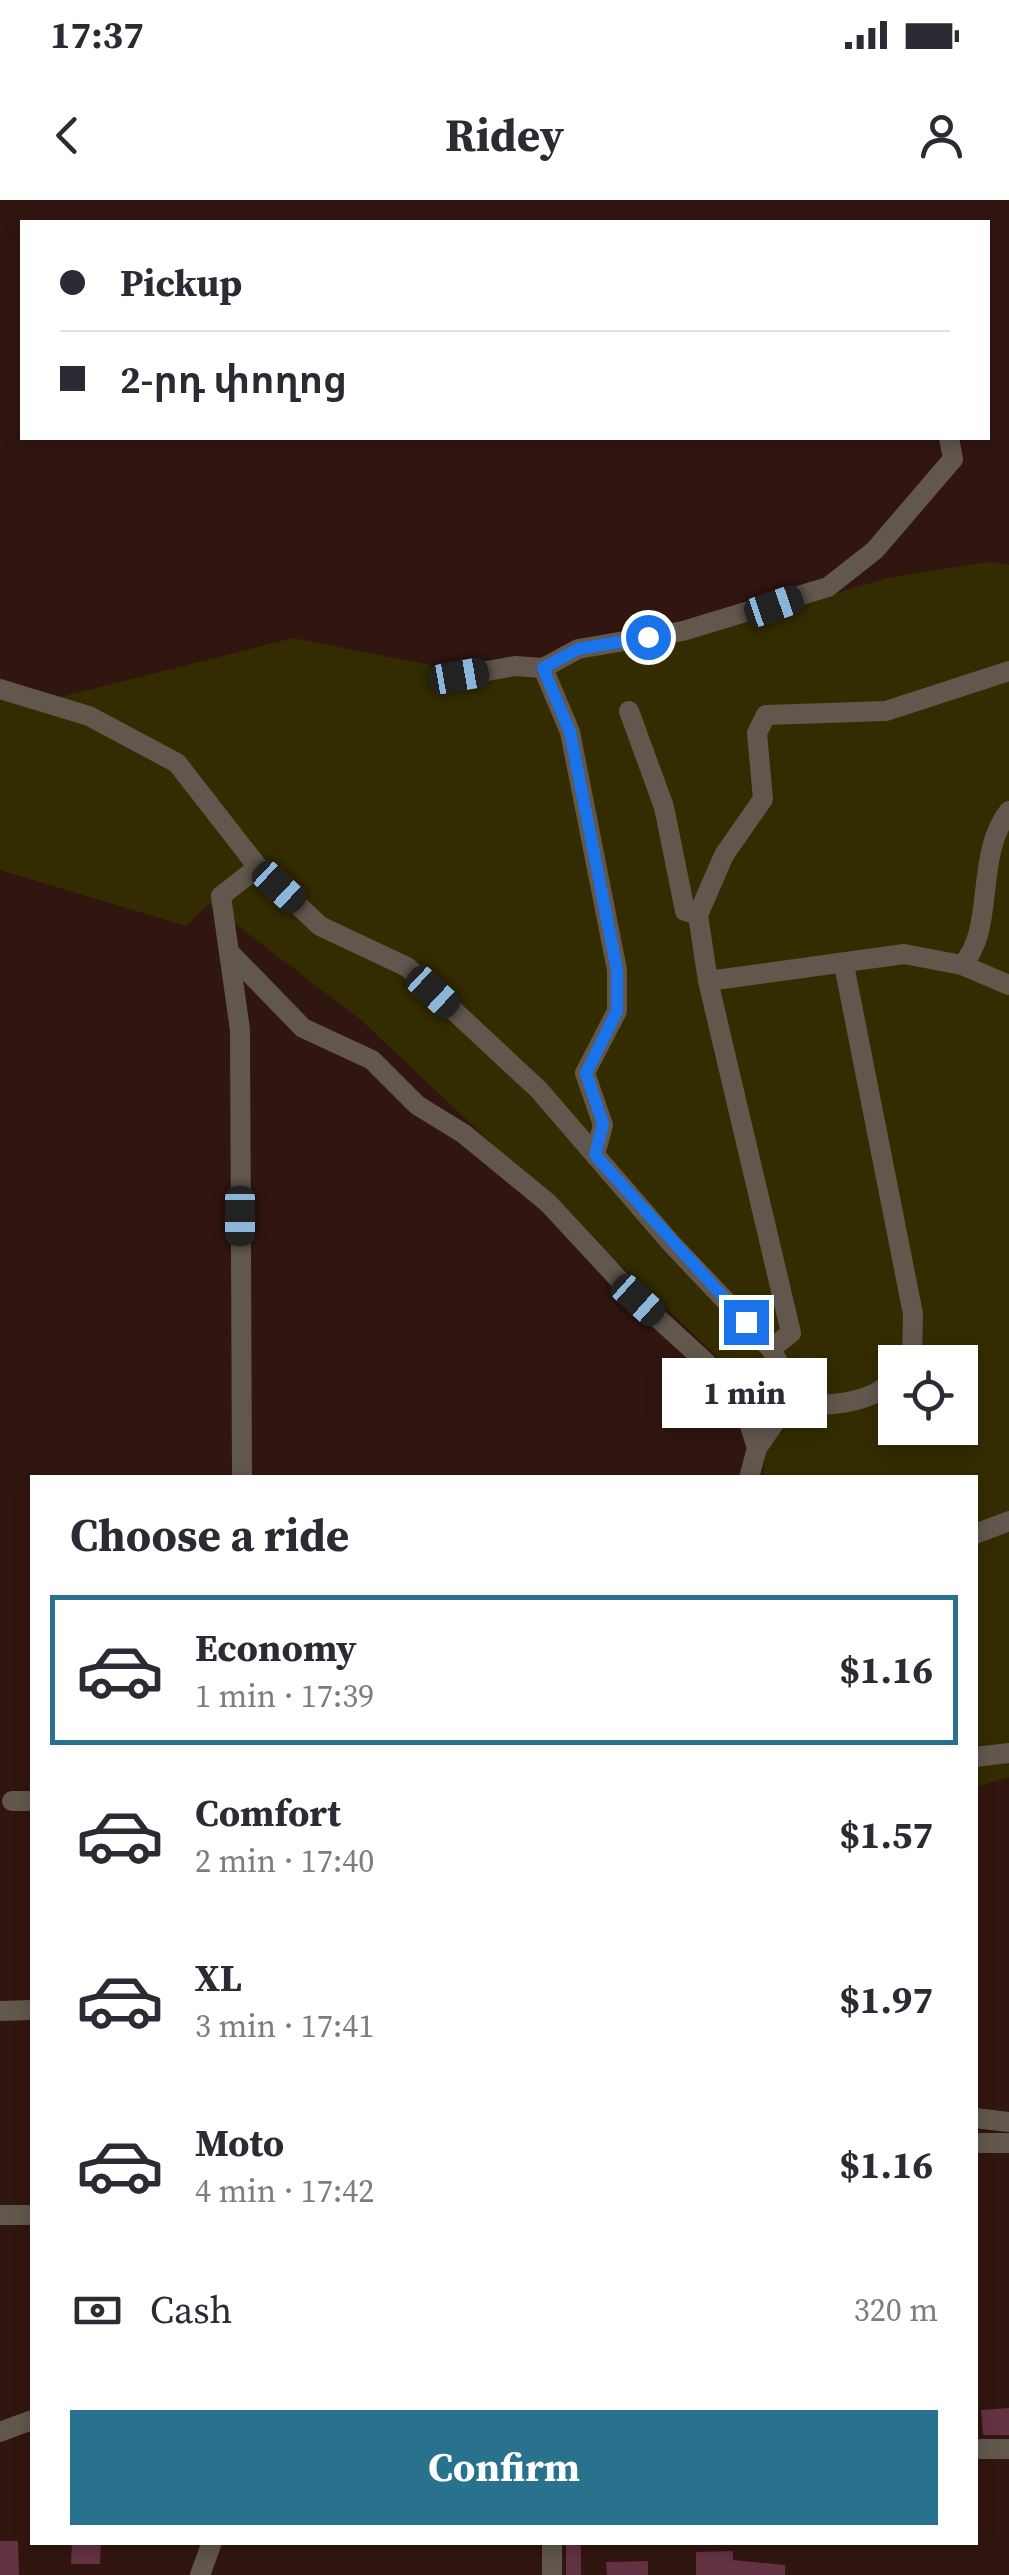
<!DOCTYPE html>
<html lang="en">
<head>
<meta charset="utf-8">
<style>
	body { margin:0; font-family:"Source Serif 4","Noto Sans Armenian",serif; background:#f2f2f3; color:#2b2b33; height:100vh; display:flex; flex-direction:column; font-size:38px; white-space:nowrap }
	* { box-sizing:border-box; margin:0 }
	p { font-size:32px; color:#7c7c81 }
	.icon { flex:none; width:55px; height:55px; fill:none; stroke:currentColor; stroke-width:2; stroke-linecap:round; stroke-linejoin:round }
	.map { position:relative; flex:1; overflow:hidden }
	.details { position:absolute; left:30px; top:1275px; width:948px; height:1070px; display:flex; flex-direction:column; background:#fff; border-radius:0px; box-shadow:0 5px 15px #0003 }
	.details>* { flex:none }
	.hud { position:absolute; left:20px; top:20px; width:970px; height:220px; border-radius:0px; box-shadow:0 5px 15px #0003; display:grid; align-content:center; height:220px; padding:0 40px; background:#fff }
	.buttons { position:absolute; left:878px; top:1145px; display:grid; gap:20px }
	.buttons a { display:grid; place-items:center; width:100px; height:100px; border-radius:0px; background:#fff; box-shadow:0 5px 15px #0003; font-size:50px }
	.end { position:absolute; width:45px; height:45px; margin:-22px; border:12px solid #1a73e8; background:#fff; box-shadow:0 0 0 5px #fff }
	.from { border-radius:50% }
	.bubble { position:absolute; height:70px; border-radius:0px; background:#fff; box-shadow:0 5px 15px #0003; font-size:32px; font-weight:700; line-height:70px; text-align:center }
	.car { position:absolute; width:30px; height:60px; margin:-30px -15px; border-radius:12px; box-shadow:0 0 8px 2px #0007; background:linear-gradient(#222 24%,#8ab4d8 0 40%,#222 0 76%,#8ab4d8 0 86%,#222 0) }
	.hud b { display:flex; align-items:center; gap:35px; height:95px; font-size:38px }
	.hud b+b { border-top:2px solid #e1e1e2 }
	.hud i { width:25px; height:25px; background:#2b2b33 }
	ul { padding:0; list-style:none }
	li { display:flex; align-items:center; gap:30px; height:150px; margin:0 20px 15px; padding:0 20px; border:5px solid transparent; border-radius:0px }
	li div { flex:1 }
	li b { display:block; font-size:38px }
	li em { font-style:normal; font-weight:700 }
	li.current { border-color:#28728e }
	li>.icon { width:90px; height:90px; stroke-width:1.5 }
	h2 { padding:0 40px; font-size:45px; line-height:120px }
	.pay { display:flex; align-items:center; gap:25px; height:110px; padding:0 40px; font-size:38px }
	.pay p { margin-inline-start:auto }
	.primary-button { display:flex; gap:20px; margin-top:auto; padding:20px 40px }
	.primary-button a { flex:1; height:115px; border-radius:0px; background:#28728e; color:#fff; font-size:40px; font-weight:700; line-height:115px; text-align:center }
	.status { display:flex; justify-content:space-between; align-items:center; height:70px; padding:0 50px; background:#fff; direction:ltr }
	.status svg { height:28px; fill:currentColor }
	header { display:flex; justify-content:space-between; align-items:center; height:130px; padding:0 40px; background:#fff; font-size:45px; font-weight:700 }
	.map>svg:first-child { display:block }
	.green { fill:#332c01; fill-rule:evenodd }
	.building { fill:#633243 }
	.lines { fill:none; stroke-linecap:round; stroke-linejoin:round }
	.minor { stroke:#62574d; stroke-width:20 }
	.route { stroke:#1a73e8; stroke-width:12 }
</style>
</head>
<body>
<div class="status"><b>17:37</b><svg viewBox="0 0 49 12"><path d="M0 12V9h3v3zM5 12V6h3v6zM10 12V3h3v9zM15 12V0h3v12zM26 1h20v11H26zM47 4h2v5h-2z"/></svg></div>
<header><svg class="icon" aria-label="back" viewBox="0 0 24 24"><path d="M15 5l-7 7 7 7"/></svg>Ridey<svg class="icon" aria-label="person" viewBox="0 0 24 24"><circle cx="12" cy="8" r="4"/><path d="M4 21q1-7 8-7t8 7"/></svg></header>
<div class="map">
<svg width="1009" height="2375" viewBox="0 0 1009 2375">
	<rect width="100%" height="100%" fill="#311510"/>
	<path class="green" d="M988,362L1009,365V1577L975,1587V1278L763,1277L766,1241L744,1182L360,819L209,704L186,726L0,670V495L41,502L293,438L491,477L708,432L887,378ZM895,1162H960V1228H895Z"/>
	<g class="building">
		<polygon points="1009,2208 1009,2235 983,2235 981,2210"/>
		<polygon points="0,2341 18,2341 19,2375 0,2375"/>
		<polygon points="72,2342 101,2342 100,2364 71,2364"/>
		<rect x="566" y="2344" width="15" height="31"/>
		<polygon points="733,2351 733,2360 785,2365 785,2375 696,2375 696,2352"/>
		<polygon points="648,2361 648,2375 607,2375 606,2362"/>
	</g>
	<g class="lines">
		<g class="minor">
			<polyline points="543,468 570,532 617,770 617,811 585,873 603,925 595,955"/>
			<polyline points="459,476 515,466 543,468 578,449 683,431 828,387 875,350 953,259 949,238"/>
			<polyline points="0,489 89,516 177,563 258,667 320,726 407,767 539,890 670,1042 771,1149 787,1179 788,1203 757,1248 749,1278"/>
			<polyline points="629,511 664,607 685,711 698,715"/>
			<polyline points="229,752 303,828 372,860 417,905 464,934 548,1003 638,1100 722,1177 744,1207 757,1248"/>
			<polyline points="844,765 913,1114 912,1153 905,1162"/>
			<path d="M962,765C996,729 974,655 1009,611"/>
			<polyline points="708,781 698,715 724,655 763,599 757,533 766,515 886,511 1009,471"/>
			<polyline points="771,1149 791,1133 708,781 904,754 962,765 1009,785"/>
			<path d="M788,1203C821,1207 873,1206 895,1177"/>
			<polyline points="242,1278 240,830 221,696 258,667"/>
			<polyline points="975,1334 1009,1321"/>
			<polyline points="975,1557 1009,1553"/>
			<polyline points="12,1601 32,1601"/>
			<polyline points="0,1811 32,1810"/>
			<polyline points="975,1918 1009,1922"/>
			<polyline points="975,1943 1009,1943"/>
			<polyline points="0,2015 32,2015"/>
			<polyline points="0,2232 32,2220"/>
			<polyline points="975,2249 1009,2249"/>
			<polyline points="552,2342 552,2375"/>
			<polyline points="200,2375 212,2342"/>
		</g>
	</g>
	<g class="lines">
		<polyline class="route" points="648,437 578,449 543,468 570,532 617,770 617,811 586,873 603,924 595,955 746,1122"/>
	</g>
</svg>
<div class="buttons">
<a><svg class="icon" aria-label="locate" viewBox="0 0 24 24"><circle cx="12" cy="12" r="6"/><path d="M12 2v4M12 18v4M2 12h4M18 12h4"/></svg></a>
</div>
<i class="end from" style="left:648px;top:437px"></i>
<i class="end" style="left:746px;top:1122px"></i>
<div class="bubble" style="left:662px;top:1158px;width:165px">1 min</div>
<i class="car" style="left:774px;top:406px;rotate:71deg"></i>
<i class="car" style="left:459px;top:476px;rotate:80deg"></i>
<i class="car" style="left:279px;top:687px;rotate:133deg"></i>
<i class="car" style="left:433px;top:792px;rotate:133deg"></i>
<i class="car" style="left:240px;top:1016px;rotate:180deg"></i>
<i class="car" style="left:638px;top:1100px;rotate:132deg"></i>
<div class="hud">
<b><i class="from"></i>Pickup</b>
<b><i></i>2-րդ փողոց</b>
</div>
<section class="details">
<h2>Choose a ride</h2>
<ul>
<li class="current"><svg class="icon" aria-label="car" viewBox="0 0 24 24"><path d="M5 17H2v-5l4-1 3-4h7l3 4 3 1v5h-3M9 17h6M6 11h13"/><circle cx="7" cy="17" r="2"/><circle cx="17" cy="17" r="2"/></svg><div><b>Economy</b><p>1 min · 17:39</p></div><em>$1.16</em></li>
<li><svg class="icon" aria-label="car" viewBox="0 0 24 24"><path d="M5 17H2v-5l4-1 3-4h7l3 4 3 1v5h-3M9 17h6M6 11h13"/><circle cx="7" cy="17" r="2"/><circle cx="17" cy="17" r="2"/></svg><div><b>Comfort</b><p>2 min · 17:40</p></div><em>$1.57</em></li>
<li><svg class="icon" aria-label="car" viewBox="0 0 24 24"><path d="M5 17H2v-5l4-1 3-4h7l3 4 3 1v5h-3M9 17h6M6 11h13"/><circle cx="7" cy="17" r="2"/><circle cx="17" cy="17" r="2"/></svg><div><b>XL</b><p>3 min · 17:41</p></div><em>$1.97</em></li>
<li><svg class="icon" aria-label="car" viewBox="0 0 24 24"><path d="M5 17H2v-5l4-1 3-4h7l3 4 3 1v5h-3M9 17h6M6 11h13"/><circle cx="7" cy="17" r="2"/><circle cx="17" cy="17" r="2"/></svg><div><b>Moto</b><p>4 min · 17:42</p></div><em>$1.16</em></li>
</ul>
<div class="pay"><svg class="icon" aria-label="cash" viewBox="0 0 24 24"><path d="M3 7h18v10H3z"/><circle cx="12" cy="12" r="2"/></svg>Cash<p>320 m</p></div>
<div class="primary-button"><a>Confirm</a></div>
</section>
</div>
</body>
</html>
